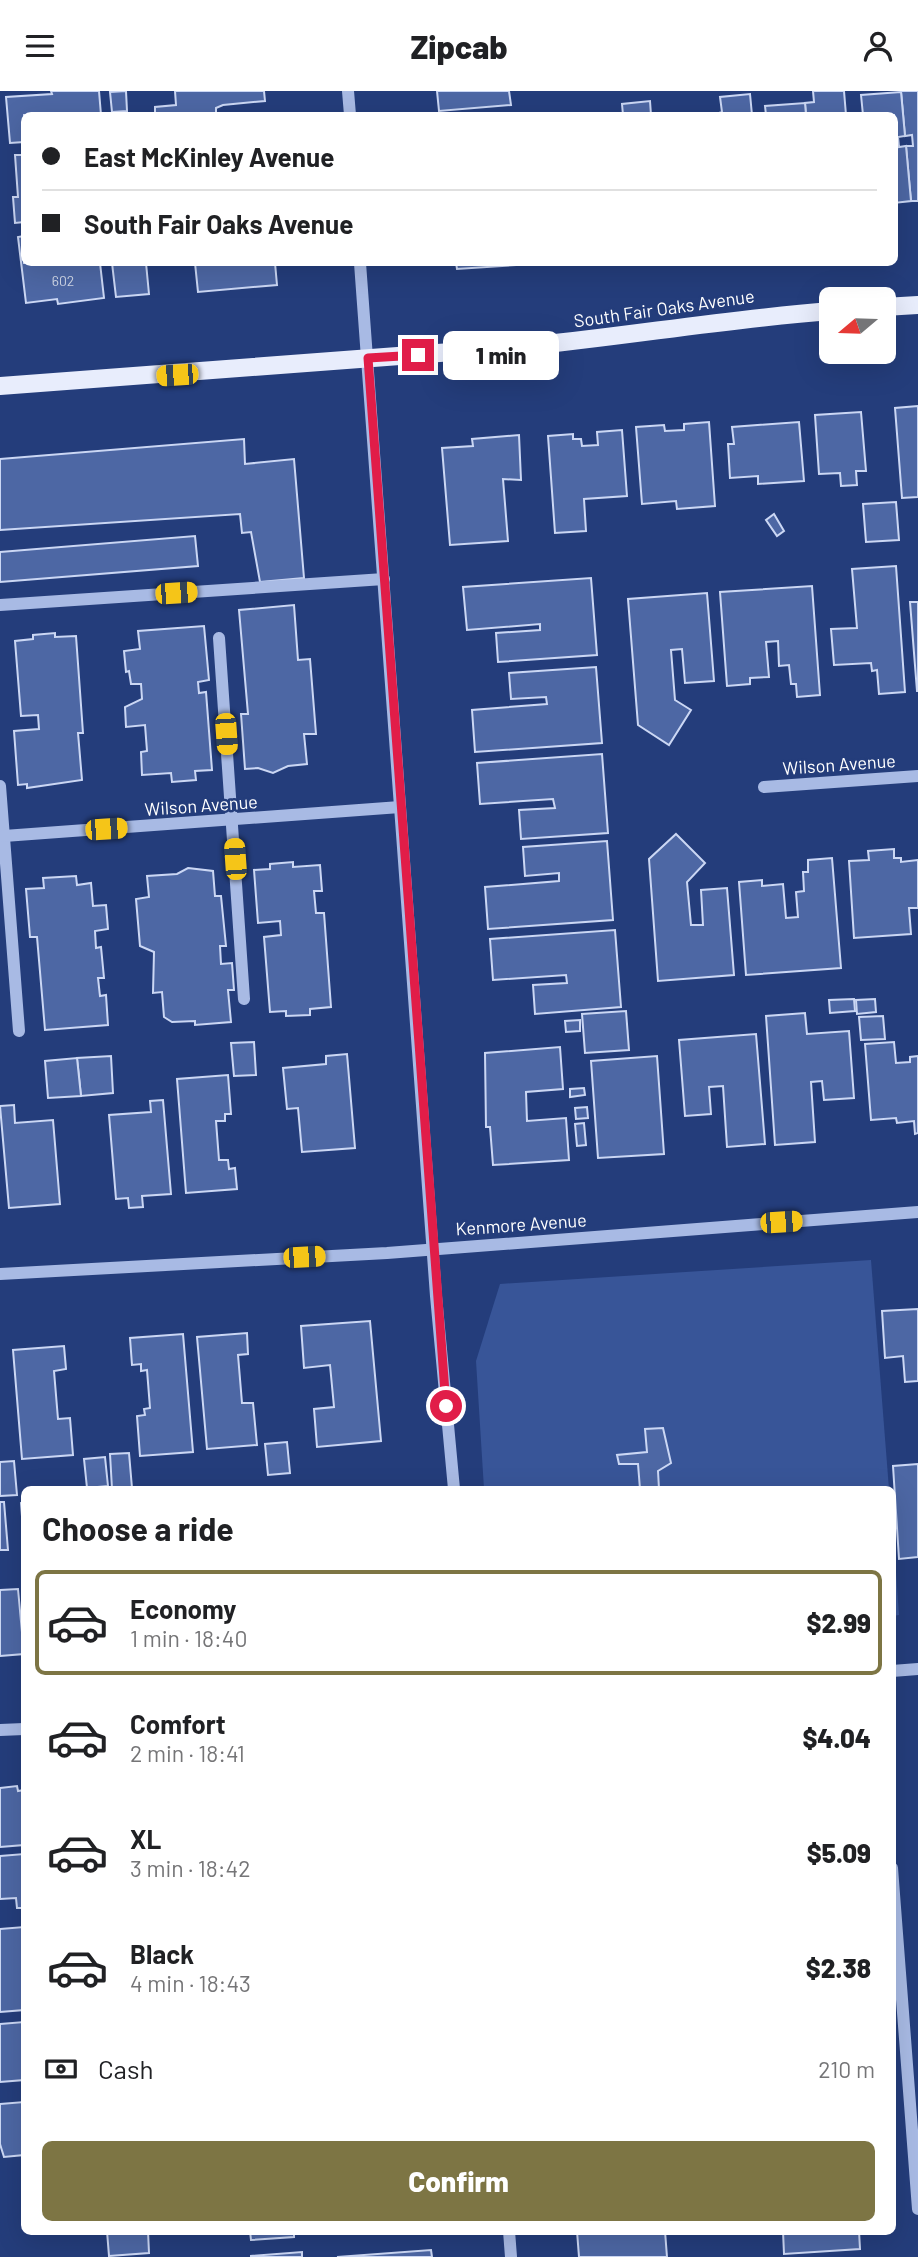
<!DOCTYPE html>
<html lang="en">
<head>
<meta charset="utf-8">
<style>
	body { margin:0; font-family:Barlow,sans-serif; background:#f2f2f2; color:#202124; height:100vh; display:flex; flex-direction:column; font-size:26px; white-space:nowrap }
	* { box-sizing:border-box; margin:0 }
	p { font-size:23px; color:#757577 }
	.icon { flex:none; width:38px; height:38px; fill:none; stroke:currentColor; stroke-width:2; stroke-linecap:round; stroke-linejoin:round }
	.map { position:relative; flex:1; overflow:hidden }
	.sheet { position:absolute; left:21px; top:1395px; width:875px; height:749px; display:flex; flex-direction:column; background:#fff; border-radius:10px; box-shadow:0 7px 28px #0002 }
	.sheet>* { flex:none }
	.banner { position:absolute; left:21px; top:21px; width:877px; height:154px; border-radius:10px; box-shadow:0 7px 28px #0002; display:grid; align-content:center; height:154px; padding:0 21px; background:#fff }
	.needle { width:46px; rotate:251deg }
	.fabs { position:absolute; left:819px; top:196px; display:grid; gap:14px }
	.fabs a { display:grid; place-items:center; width:77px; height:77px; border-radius:10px; background:#fff; box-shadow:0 7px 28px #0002; font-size:35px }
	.end { position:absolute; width:32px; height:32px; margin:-16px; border:9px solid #e11d48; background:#fff; box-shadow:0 0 0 4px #fff }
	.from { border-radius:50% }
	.bubble { position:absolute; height:49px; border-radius:10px; background:#fff; box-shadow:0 7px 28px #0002; font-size:23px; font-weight:800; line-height:49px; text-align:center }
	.car { position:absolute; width:21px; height:42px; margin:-21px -10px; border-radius:9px; box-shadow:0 0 5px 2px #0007; background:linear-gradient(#f5c518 24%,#345 0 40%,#f5c518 0 76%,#345 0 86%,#f5c518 0) }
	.banner b { display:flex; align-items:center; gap:24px; height:66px; font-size:26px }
	.banner b+b { border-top:2px solid #e0e0e0 }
	.banner i { width:18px; height:18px; background:#202124 }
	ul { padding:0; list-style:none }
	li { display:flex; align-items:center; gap:21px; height:105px; margin:0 14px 10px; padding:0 7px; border:4px solid transparent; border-radius:10px }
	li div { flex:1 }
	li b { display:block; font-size:26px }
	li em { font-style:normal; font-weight:800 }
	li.current { border-color:#7d7544 }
	li>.icon { width:63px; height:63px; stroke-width:1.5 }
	h2 { padding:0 21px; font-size:32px; line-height:84px }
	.pay { display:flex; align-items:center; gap:18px; height:77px; padding:0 21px; font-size:26px }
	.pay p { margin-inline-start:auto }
	.button { display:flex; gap:14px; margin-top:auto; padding:14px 21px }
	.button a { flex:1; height:80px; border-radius:10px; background:#7d7544; color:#fff; font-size:28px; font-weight:800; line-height:80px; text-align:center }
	header { display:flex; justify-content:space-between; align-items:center; height:91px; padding:0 21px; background:#fff; font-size:32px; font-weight:800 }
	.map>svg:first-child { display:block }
	.green { fill:#385598 }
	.building { fill:#4d67a4; stroke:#cbd7f4; stroke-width:2 }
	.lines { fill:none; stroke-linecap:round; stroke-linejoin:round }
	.minor { stroke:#a8bae4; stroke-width:12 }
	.major { stroke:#e8edfc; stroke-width:18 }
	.route { stroke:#e11d48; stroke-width:9 }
	.labels { text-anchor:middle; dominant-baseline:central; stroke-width:5; stroke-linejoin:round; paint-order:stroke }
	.number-label { font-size:14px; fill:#d2d9e8 }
	.street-label { font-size:18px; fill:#fff; stroke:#243d7b }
</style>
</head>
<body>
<header><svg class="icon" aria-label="menu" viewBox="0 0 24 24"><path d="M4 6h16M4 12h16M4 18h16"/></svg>Zipcab<svg class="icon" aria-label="person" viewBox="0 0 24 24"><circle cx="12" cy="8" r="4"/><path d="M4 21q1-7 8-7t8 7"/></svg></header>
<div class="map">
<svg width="918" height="2166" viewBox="0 0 918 2166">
	<rect width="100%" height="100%" fill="#243d7b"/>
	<g class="green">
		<polygon points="871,1169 889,1398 484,1398 476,1270 500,1193"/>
		<polygon points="893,1439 899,1524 893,1525 892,1525"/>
	</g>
	<g class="building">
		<polygon points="51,0 99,0 101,24 24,24 24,51 10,52 6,6 52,3"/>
		<polygon points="126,0 127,20 112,21 110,1"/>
		<polygon points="175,0 264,0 265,10 223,14 216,17 216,24 155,24 155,16 176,14"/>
		<polygon points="437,0 509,0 511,14 439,20"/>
		<polygon points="813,0 844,0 846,24 806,24 805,12 814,11"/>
		<polygon points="918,0 918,110 911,110 906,55 913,55 912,44 905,45 901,0"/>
		<polygon points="901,1 905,45 898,46 899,56 906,55 911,110 894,112 894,24 863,24 861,4"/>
		<polygon points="750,3 752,24 713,24 722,21 720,6"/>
		<polygon points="650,10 651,24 623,24 622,13"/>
		<polygon points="805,12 806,24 766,24 765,15"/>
		<polygon points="15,64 24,64 24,131 15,132 13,106 18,106"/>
		<polygon points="24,145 24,172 100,172 104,207 58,213 57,208 26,212 18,146"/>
		<polygon points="112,172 146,172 149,203 116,206"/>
		<polygon points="195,172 275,172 277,194 198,201"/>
		<polygon points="456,172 532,172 532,173 457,178"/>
		<polygon points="918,315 918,406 902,407 895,317"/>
		<polygon points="861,321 866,380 856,380 857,394 841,395 840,382 819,383 815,324"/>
		<polygon points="709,331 715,415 677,418 676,410 642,413 636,336 664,334 665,340 684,339 684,333"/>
		<polygon points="799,331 804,390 758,393 758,385 730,387 728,353 734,353 732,336"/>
		<polygon points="622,339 627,405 584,408 586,440 555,442 548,345 573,343 573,348 581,348 582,355 598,354 597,341"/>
		<polygon points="519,344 521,389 503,388 508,450 450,454 442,357 473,355 472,348"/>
		<polygon points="244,348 245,373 294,368 304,487 260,491 251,441 242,442 240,423 0,439 0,368"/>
		<polygon points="896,411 899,449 866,451 863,413"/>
		<polygon points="774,423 784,440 777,445 766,429"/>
		<polygon points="195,445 198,475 0,491 0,461"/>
		<polygon points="896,475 905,601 879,603 877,579 872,580 871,572 834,574 831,538 857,537 852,478"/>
		<polygon points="591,487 597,564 498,571 496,542 540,539 540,533 467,539 463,496"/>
		<polygon points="812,495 820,604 797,606 796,593 791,593 789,574 779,575 778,550 766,551 769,586 750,587 750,593 727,595 720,501"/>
		<polygon points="707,502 714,590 685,592 682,558 671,559 675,609 691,619 669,654 638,634 628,508"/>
		<polygon points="910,511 918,511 918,600 917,600"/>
		<polygon points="294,514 298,569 310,568 316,643 304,643 307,673 288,675 273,682 258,677 245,678 241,623 248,623 239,519"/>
		<polygon points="204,535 209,589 198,591 199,602 206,601 212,679 195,680 196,689 172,691 171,682 142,684 141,661 147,660 145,634 126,636 125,616 142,608 141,593 131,593 129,580 126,581 124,560 140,558 138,540"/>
		<polygon points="55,542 55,546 76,545 83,642 78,642 82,689 27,697 27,693 18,694 14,640 39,638 38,624 21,625 15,550 33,548 33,544"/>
		<polygon points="596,576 602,652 475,661 472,619 547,613 546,606 511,608 509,582"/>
		<polygon points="602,663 608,742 521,748 519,719 555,717 553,708 480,713 477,672"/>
		<polygon points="676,743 705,772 687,791 691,834 703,834 701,799 727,797 734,884 658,890 649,768"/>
		<polygon points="607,750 613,829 488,838 485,796 559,790 559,782 525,785 523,756"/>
		<polygon points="894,758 894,767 901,767 901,771 918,769 918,817 909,817 911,843 854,847 849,770 869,769 868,760"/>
		<polygon points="832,767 841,877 746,884 739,791 762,789 762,795 783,793 786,827 798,826 796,801 804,800 803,781 808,781 808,769"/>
		<polygon points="293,771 293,776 320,774 322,800 314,800 316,822 324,822 331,916 310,918 310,924 286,925 286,920 270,921 264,846 281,844 280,830 258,832 254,779 270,778 270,773"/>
		<polygon points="188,777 213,780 215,805 221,805 226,855 220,855 221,873 232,872 234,899 228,899 231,931 195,934 195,930 172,931 164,926 162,901 153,902 154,861 140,855 136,808 149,806 147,785 177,783"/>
		<polygon points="76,785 77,794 91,792 93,815 106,814 108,838 95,840 96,857 101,856 104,887 98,887 100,905 106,904 108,934 45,939 37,846 30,846 26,798 44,797 43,787"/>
		<polygon points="615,839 621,916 535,923 533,894 567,892 566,884 493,889 490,848"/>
		<polygon points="854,908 855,920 830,922 829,909"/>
		<polygon points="875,908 876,921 857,923 856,909"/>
		<polygon points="626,920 629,959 585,962 582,923"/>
		<polygon points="805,922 807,943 849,940 854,1007 824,1009 822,990 811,991 815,1051 775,1054 766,925"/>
		<polygon points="883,925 885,948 861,949 859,926"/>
		<polygon points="580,929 580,940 566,941 565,930"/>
		<polygon points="756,943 765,1053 727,1056 723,995 709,996 711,1023 685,1025 679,949"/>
		<polygon points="254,951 256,984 234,985 231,952"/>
		<polygon points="894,951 896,972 910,971 910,966 918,965 918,1042 915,1043 914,1030 897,1032 896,1027 871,1029 865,953"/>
		<polygon points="560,956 563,998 526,1001 527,1030 566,1027 569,1069 493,1074 490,1036 486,1036 485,962"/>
		<polygon points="347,963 355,1057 302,1061 298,1017 287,1018 283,977 326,973 326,965"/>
		<polygon points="111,965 113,1002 81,1005 77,967"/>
		<polygon points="657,965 664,1063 598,1067 591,970"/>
		<polygon points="77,967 81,1005 48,1007 45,970"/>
		<polygon points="228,984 231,1023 225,1023 225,1030 216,1030 219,1069 228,1069 229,1078 235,1077 237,1098 186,1102 177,988"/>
		<polygon points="584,997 585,1004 570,1006 570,998"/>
		<polygon points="163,1009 171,1103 142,1105 143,1116 129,1117 128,1107 116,1108 109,1024 151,1021 150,1010"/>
		<polygon points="14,1014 15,1032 53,1029 60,1113 9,1117 0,1015"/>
		<polygon points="587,1016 588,1027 576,1028 575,1017"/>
		<polygon points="584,1032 586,1054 577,1055 575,1033"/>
		<polygon points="918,1218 918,1290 905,1291 903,1265 885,1267 882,1220"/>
		<polygon points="370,1230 381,1350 317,1356 314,1318 334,1316 330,1274 304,1277 301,1235"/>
		<polygon points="247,1242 248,1263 238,1264 242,1312 253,1312 257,1354 207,1358 197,1246"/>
		<polygon points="183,1243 193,1361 140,1365 137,1325 145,1324 144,1318 150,1317 147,1279 141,1280 141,1273 132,1274 130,1247"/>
		<polygon points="64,1255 66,1278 54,1280 58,1328 70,1327 73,1364 22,1368 13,1259"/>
		<polygon points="663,1337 671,1372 658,1380 659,1398 640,1398 638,1373 619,1373 617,1364 647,1361 645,1338"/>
		<polygon points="287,1351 290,1382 268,1384 265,1353"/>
		<polygon points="129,1362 132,1397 112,1398 110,1363"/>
		<polygon points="105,1366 108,1395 87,1397 84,1368"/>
		<polygon points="14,1370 17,1404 0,1405 0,1371"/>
		<polygon points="918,1373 918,1466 899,1468 893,1375"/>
		<polygon points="0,1411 4,1411 8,1459 0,1459"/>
		<polygon points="24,1411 24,1452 21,1412"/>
		<polygon points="18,1498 24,1563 0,1565 0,1499"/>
		<polygon points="17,1695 18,1700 24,1699 24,1754 0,1756 0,1697"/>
		<polygon points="24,1763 24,1817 17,1817 16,1807 0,1808 0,1765"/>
		<polygon points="24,1836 24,1919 0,1921 0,1838"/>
		<polygon points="24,1931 24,1989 0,1991 0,1933"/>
		<polygon points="24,2011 24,2064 4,2066 0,2053 0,2013"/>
		<polygon points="107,2140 148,2140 149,2162 109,2165"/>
		<polygon points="250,2140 294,2140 294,2146 251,2149"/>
		<polygon points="577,2140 665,2140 667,2166 579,2166"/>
		<polygon points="783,2140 859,2140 860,2158 784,2163"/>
		<polygon points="431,2159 432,2166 337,2166"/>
		<polygon points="302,2161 302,2166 251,2166 251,2165"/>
	</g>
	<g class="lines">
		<g class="minor">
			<polyline points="348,0 350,24"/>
			<polyline points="360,172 436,1205 454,1398"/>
			<polyline points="0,514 384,488"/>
			<polyline points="219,547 244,908"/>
			<polyline points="0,695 19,940"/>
			<polyline points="764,696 918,685"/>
			<polyline points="4,745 400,716"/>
			<polyline points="0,1183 387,1162 918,1121"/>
			<polyline points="892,1580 918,1578"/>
			<polyline points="0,1639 24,1638"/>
			<polyline points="892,1777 918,2118"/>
			<polyline points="509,2140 511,2166"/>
		</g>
		<g class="major">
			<polyline points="884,216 918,214"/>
			<path d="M0,295L518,256C623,246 726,228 831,220"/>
		</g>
	</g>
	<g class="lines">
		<polyline class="route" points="418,264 368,267 446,1315"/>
	</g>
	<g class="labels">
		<g class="number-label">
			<text x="63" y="189">602</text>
		</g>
		<g class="street-label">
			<text transform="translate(664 217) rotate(-8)">South Fair Oaks Avenue</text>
			<text transform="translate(839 673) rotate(-4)">Wilson Avenue</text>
			<text transform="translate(201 714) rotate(-4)">Wilson Avenue</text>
			<text transform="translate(521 1133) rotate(-4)">Kenmore Avenue</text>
		</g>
	</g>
</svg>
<div class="fabs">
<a><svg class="needle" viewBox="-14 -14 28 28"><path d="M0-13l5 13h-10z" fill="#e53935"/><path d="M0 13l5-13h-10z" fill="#757577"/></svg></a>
</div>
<i class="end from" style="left:446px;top:1315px"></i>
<i class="end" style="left:418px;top:264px"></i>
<div class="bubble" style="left:443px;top:240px;width:116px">1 min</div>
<i class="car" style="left:177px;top:284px;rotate:266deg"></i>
<i class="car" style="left:176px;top:502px;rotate:86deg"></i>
<i class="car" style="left:226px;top:643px;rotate:176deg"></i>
<i class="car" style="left:106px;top:738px;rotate:86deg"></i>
<i class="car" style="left:235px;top:768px;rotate:356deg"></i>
<i class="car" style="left:781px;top:1131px;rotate:86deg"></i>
<i class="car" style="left:304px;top:1166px;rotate:87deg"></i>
<div class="banner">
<b><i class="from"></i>East McKinley Avenue</b>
<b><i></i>South Fair Oaks Avenue</b>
</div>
<section class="sheet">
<h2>Choose a ride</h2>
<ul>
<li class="current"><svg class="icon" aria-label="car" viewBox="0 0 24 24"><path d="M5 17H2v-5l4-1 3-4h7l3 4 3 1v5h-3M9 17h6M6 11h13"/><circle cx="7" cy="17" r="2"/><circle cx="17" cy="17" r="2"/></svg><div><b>Economy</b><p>1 min · 18:40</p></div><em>$2.99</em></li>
<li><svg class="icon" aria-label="car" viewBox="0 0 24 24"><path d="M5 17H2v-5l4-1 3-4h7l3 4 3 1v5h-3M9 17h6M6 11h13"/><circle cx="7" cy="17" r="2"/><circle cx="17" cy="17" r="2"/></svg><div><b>Comfort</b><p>2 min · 18:41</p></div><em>$4.04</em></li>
<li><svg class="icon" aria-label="car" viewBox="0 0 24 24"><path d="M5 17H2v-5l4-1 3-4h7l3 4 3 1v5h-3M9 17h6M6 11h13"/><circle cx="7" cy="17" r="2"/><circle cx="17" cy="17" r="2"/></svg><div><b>XL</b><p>3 min · 18:42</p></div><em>$5.09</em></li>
<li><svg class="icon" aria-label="car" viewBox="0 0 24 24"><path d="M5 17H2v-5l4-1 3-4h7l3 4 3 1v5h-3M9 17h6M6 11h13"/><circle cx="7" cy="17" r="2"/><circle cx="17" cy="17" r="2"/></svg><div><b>Black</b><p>4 min · 18:43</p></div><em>$2.38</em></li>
</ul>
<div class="pay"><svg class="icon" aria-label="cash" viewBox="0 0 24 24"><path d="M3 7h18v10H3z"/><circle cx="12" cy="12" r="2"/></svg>Cash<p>210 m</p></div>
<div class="button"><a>Confirm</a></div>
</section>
</div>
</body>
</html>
